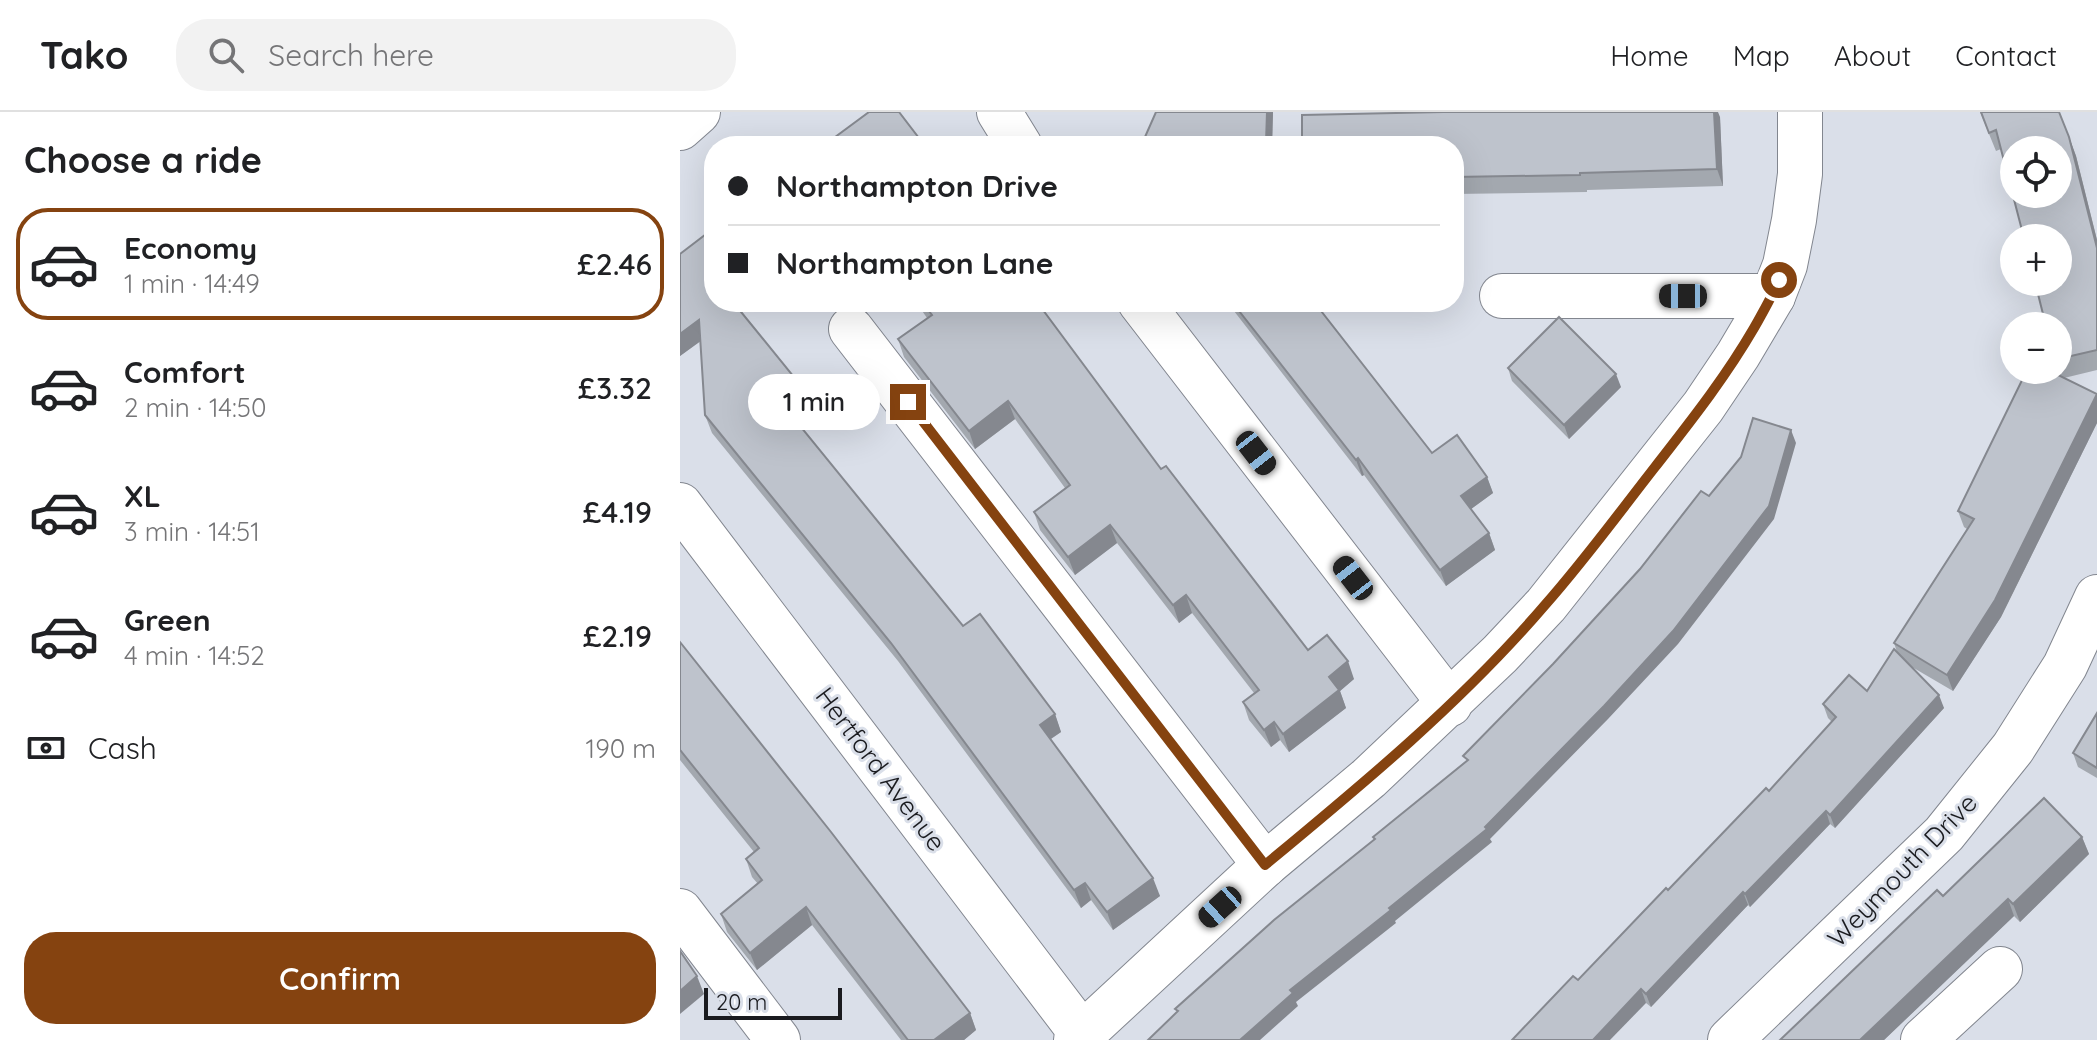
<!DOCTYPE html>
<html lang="en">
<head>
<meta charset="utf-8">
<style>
	body { margin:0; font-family:Quicksand,sans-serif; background:#f2f2f2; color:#202124; height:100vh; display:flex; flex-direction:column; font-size:30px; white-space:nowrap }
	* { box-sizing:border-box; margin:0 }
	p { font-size:26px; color:#757577 }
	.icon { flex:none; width:44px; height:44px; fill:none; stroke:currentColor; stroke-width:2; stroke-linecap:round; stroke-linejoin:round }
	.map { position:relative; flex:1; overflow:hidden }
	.details { display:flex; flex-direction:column; background:#fff; width:680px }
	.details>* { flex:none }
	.hud { position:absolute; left:24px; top:24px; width:760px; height:176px; border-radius:32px; box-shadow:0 8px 32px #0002; display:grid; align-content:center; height:176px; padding:0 24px; background:#fff }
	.buttons { position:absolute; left:1320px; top:24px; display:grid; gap:16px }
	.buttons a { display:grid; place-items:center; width:72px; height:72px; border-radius:50%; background:#fff; box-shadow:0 8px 32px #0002; font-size:40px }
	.scale { position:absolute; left:24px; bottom:20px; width:138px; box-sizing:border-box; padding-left:8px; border:4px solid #1a1b1f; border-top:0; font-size:22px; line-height:28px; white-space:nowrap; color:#1a1b1f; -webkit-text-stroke:6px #dadfe9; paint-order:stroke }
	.end { position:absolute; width:36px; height:36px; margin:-18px; border:10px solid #854310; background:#fff; box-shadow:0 0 0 4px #fff }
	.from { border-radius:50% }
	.bubble { position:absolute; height:56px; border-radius:28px; background:#fff; box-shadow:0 8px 32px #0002; font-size:26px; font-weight:600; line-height:56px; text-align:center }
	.car { position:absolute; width:24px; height:48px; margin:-24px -12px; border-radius:10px; box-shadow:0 0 6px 2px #0007; background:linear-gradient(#222 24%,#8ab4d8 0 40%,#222 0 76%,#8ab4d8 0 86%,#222 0) }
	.hud b { display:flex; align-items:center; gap:28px; height:76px; font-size:30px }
	.hud b+b { border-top:2px solid #e0e0e0 }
	.hud i { width:20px; height:20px; background:#202124 }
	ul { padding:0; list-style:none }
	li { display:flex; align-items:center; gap:24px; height:112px; margin:0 16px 12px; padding:0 8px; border:4px solid transparent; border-radius:32px }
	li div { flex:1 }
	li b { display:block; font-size:30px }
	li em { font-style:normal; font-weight:600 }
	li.current { border-color:#854310 }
	li>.icon { width:72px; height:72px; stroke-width:1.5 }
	h2 { padding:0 24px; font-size:36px; line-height:96px }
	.pay { display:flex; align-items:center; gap:20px; height:88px; padding:0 24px; font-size:30px }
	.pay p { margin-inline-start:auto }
	.cta { display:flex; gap:16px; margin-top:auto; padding:16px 24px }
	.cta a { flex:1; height:92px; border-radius:32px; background:#854310; color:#fff; font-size:32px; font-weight:600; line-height:92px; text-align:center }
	header { display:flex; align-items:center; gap:48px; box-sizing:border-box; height:112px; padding:0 40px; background:#fff; border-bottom:2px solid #e0e0e0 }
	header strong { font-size:38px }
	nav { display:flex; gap:44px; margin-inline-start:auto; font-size:28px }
	.search { width:560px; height:72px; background:#f2f2f2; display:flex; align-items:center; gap:20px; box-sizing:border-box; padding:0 28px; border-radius:32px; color:#757577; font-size:30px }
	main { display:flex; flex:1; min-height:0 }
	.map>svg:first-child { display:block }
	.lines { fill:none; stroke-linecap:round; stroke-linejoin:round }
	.minor-casing { stroke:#82868f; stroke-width:46 }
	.minor { stroke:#fff; stroke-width:44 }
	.wall { fill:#a3a8af }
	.shaded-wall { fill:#85888f }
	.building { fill:#bec3cc; stroke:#85888f; stroke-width:2; fill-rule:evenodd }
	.route { stroke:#854310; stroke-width:10 }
	.labels { text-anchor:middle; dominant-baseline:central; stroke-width:6; stroke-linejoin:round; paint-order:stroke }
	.street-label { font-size:26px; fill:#1a1b1f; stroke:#dadfe9 }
</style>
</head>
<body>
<header>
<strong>Tako</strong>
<div class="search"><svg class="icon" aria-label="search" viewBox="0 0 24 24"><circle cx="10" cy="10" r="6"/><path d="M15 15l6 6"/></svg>Search here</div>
<nav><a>Home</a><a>Map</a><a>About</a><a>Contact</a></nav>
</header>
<main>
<section class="details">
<h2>Choose a ride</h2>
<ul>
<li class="current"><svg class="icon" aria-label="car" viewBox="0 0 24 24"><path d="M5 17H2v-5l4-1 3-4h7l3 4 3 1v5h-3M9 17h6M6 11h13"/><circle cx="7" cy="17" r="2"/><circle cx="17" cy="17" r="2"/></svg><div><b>Economy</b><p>1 min · 14:49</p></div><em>£2.46</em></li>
<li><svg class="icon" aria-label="car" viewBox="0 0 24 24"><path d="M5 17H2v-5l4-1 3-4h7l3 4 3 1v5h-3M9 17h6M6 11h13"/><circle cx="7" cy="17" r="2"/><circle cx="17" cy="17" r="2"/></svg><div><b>Comfort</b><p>2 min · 14:50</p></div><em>£3.32</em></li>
<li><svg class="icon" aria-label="car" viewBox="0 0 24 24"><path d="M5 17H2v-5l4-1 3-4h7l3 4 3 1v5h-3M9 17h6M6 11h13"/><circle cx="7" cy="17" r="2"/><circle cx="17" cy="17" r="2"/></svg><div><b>XL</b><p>3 min · 14:51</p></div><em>£4.19</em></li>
<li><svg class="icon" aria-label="car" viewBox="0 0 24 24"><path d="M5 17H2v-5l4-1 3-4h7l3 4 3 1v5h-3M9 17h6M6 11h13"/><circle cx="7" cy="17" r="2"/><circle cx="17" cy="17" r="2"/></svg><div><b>Green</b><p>4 min · 14:52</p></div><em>£2.19</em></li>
</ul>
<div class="pay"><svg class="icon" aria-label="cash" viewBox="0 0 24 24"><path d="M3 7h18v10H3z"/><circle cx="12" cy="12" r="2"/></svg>Cash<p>190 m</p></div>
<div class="cta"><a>Confirm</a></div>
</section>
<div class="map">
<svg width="1417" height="928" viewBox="0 0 1417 928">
	<rect width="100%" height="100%" fill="#dadfe9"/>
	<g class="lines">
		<g class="minor-casing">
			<g id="minor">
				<polyline points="319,0 340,34"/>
				<polyline points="0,16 18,0"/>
				<polyline points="822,184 1093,184"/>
				<polyline points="460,190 770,592"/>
				<polyline points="171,217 585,753"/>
				<polyline points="0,393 402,922"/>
				<polyline points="0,799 98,928"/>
				<polyline points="396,928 585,753 689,666 820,542 866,493 1023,295 1058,243 1093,184 1105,153 1114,108 1120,62 1120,0"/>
				<polyline points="1050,928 1264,722 1333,636 1385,554 1417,485"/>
				<polyline points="1243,928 1320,857"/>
			</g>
		</g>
		<use href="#minor" class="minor"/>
	</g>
	<g class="wall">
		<polygon points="476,0 593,0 592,34 461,34"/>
		<polygon points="1300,0 1379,0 1389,25 1396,44 1417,128 1417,258 1384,266 1417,282 1417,311 1321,505 1273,579 1232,555 1264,596 1155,716 1150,712 1070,795 1068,793 971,895 966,891 898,868 1089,679 1152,610 1148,606 1143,592 1187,579 1217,540 1214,531 1287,417 1284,415 1278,399 1380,264 1378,258 1378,214 1321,37 1316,39"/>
		<polygon points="1040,5 1043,74 907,78 907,80 774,82 774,34"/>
		<polygon points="0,142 61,199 114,265 121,283 105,296 283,514 375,602 381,620 371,627 480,784 433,818 411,788 401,796 218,549 32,321 25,303 20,229 0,244"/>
		<polygon points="236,190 357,190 481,357 628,538 674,567 660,579 666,596 609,640 600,628 591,635 569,608 563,590 574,581 512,501 499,511 437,431 395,463 360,418 354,400 385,376 335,307 295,337 224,245 218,227 247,206"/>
		<polygon points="547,190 634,190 752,341 807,365 813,381 791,397 809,421 815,438 766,474 684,363 682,364"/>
		<polygon points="828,256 941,275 889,327 832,269"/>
		<polygon points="0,530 290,901 296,918 284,928 221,928 132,813 77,858 47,820 41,802 78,772 72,765 66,747 74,740 0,648"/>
		<polygon points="1417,601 1417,666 1398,655 1393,641"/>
		<polygon points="1402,725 1409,742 1340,810 1334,804 1204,928 1100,928 1263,784"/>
	</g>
	<g class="shaded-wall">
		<polygon points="587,0 593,0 592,34 587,34 586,31"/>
		<polygon points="1034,0 1038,0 1040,5 1043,74 1037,57"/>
		<polygon points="1389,25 1396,44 1417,128 1417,136"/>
		<polygon points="51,190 73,190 56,203"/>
		<polygon points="19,208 25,226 0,244 0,222"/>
		<polygon points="936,262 941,275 889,327 884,313"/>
		<polygon points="114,265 121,283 101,300 94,282"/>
		<polygon points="1417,282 1417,311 1321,505 1273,579 1267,563"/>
		<polygon points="328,289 335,307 295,337 289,319"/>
		<polygon points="1111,318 1116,331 1094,407 998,532 928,607 810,727 812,730 715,809 716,811 616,890 618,894 580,928 560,928 610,878 805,715"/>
		<polygon points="678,346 684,363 682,364 676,348"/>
		<polygon points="807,365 813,381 787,400 781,384"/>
		<polygon points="430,413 437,431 395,463 388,445"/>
		<polygon points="809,421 815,438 766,474 760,458"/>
		<polygon points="506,483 512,501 499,511 493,493"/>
		<polygon points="668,549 674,567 660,579 666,596 609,640 603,622 649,565"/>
		<polygon points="1259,583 1264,596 1155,716 1150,703"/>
		<polygon points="375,602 381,620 366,630 360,613"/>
		<polygon points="594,610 600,628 591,635 584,618"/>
		<polygon points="1146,699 1150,712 1070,795 1065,782"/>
		<polygon points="1402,725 1409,742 1340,810 1333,792"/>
		<polygon points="473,766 480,784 433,818 427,800"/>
		<polygon points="405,771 411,788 401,796 394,778"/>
		<polygon points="1063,780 1068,793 971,895 966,882"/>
		<polygon points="1328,787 1334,804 1204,928 1180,928"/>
		<polygon points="126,795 132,813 77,858 70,841"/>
		<polygon points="17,864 24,882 0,902 0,879"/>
		<polygon points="961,877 966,891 930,928 913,928"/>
		<polygon points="290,901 296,918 284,928 254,928"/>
	</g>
	<g class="building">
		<polygon points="189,0 219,0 245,34 143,34"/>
		<polygon points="476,0 587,0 586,31 533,32 532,34 461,34"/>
		<polygon points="763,0 1034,0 1037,57 900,61 900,63 774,65 774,34 622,34 622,3"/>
		<path d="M1301,0H1379L1389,25L1417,136V238L1378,247V214H1366L1355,170H1378V126H1344L1316,18L1309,21ZM1334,38H1378V82H1334Z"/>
		<polygon points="34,116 34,190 53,190 114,265 94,282 283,514 300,502 375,602 360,613 473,766 427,800 405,771 394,778 211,531 25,303 19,208 0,222 0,142"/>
		<polygon points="242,190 357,190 481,357 486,354 628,538 647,523 668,549 649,565 659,578 603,622 594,610 584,618 563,590 579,578 506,483 493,493 430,413 388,445 354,400 390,373 328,289 289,319 218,227 252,203"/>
		<polygon points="552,190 634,190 752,341 777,323 807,365 781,384 809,421 760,458 678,346 676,348"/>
		<polygon points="879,205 936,262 884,313 828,256"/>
		<polygon points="1347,258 1368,258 1417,282 1315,488 1267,563 1214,531 1294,407 1278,399"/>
		<polygon points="1073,306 1111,318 1089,394 993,519 924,594 805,715 807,717 709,796 711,798 610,878 613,881 560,928 468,928 498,899 495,897 594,808 695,727 693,725 788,648 783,644 873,552 960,457 1021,379 1029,384 1061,345"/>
		<polygon points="0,530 151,720 290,901 254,928 228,928 126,795 70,841 41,802 82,768 66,747 79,736 0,638"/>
		<polygon points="1214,537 1259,583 1150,703 1146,699 1065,782 1063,780 966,882 961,877 913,928 832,928 893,864 898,868 986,776 988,778 1086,676 1089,679 1156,605 1143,592 1169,563 1187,579"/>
		<polygon points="1417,601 1417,656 1393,641"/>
		<polygon points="1364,686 1402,725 1333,792 1328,787 1180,928 1100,928 1257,778 1263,784"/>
		<polygon points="0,839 17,864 0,879"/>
	</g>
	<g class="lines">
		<path class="route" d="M228,290L585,753C683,672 782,590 865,493C904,449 939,401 975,355C1010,310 1045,266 1074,216C1083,200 1092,185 1099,168"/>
	</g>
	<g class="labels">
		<g class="street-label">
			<text transform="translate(201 657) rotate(53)">Hertford Avenue</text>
			<text transform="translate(1222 758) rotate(-46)">Weymouth Drive</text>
		</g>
	</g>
</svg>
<div class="buttons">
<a><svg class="icon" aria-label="locate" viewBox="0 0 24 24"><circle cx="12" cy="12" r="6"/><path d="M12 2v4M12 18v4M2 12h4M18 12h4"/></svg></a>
<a>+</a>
<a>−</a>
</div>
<div class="scale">20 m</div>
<i class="end from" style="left:1099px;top:168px"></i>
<i class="end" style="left:228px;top:290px"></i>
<div class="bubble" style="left:68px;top:262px;width:132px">1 min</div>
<i class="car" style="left:1003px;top:184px;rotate:270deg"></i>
<i class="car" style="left:576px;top:341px;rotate:142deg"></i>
<i class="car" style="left:673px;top:466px;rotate:322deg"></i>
<i class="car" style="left:540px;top:795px;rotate:228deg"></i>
<div class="hud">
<b><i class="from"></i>Northampton Drive</b>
<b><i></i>Northampton Lane</b>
</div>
</div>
</main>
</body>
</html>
